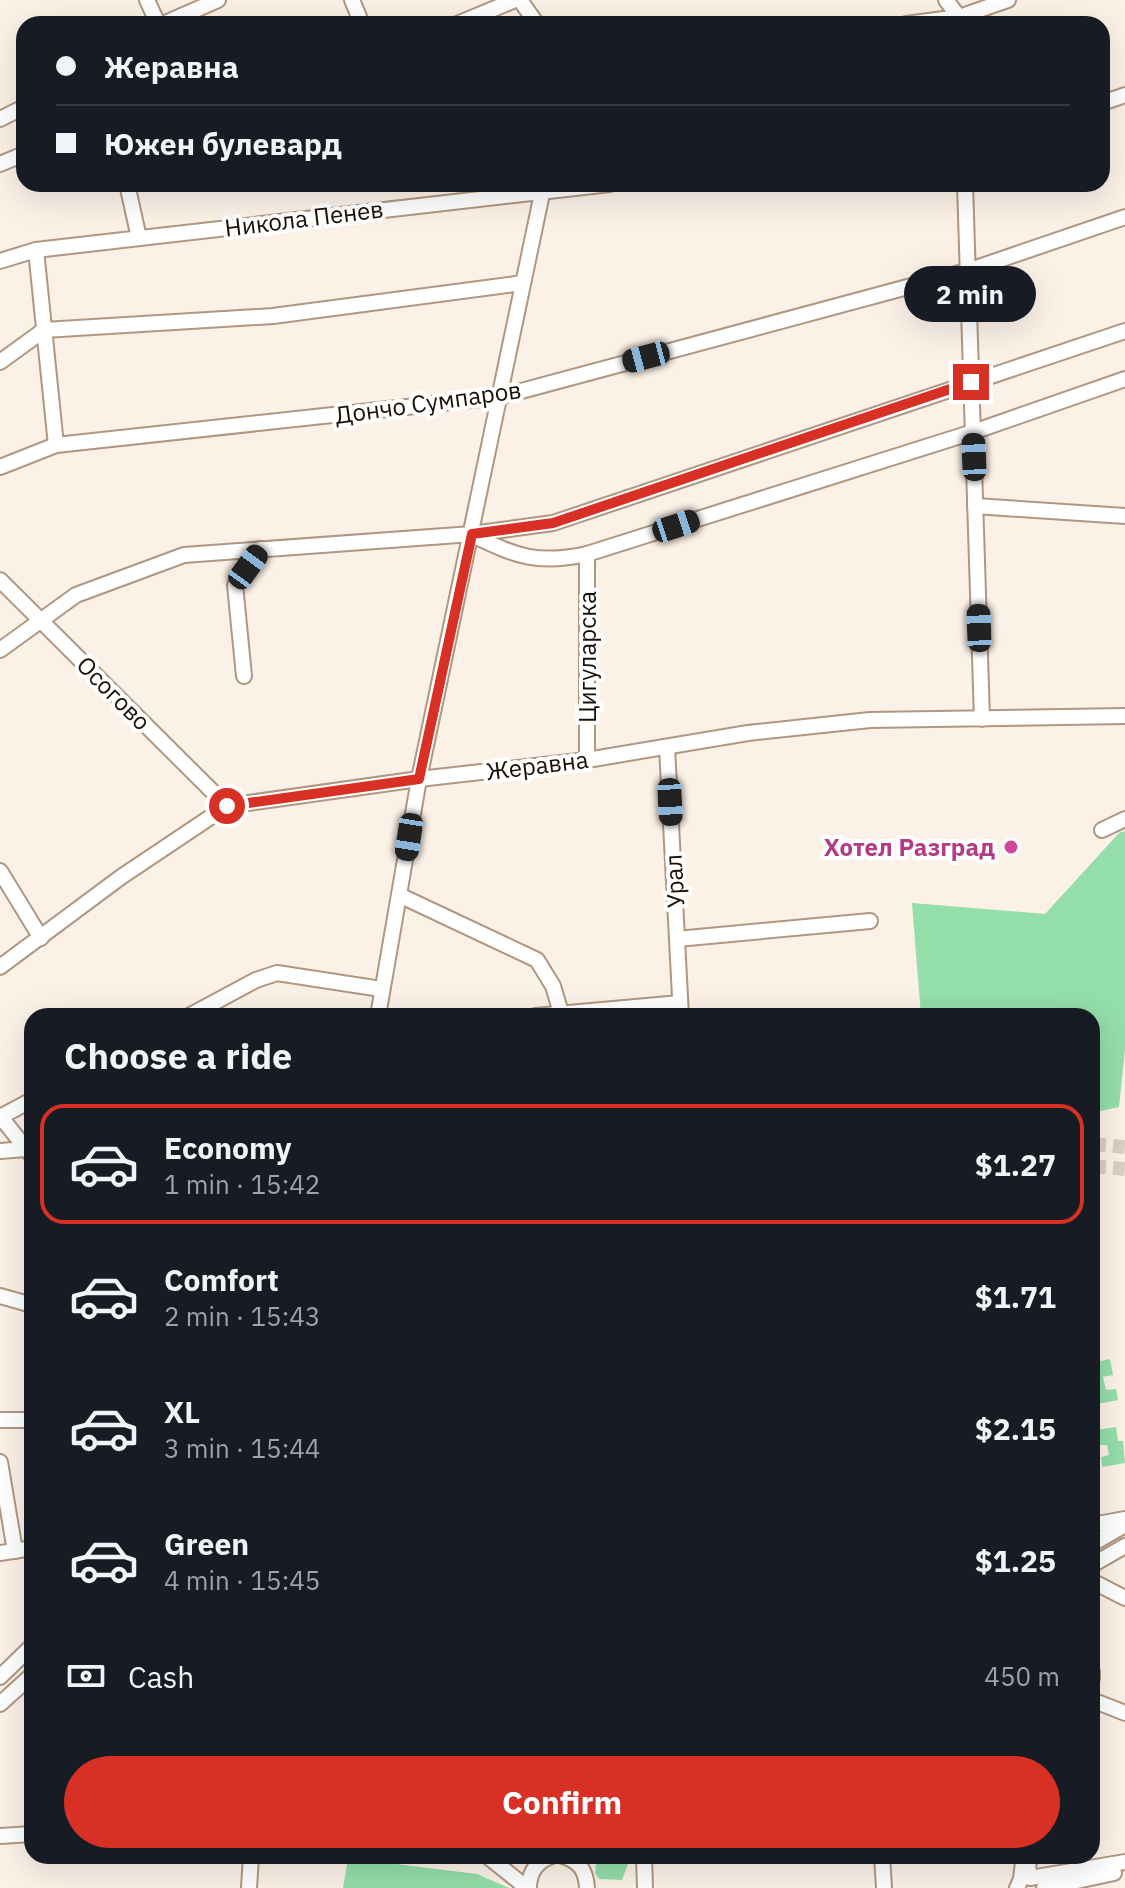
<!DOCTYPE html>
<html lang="en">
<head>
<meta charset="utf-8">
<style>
	body { margin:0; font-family:"IBM Plex Sans",sans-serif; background:#20242c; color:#f1f3f6; height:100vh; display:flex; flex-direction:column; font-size:30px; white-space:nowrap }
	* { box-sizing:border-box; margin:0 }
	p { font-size:26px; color:#9ea1a6 }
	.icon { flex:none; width:44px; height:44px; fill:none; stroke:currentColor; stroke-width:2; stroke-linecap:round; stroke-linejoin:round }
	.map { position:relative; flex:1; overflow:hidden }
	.details { position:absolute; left:24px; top:1008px; width:1076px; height:856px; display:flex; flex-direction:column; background:#171b24; border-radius:24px; box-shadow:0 8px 32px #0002 }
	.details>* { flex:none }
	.top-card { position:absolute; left:16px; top:16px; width:1094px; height:176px; border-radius:24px; box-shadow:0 8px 32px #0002; display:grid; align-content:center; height:176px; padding:0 40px; background:#171b24 }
	.end { position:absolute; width:36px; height:36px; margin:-18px; border:10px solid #d93025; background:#fff; box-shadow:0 0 0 4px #fff }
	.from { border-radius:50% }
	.bubble { position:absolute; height:56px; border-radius:28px; background:#171b24; box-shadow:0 8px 32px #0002; font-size:26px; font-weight:700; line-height:56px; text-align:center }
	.car { position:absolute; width:24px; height:48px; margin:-24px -12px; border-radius:10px; box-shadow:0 0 6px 2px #0007; background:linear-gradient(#222 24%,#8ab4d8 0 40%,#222 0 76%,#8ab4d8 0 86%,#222 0) }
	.top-card b { display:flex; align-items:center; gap:28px; height:76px; font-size:30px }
	.top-card b+b { border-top:2px solid #363941 }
	.top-card i { width:20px; height:20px; background:#f1f3f6 }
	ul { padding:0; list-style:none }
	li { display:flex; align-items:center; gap:24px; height:120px; margin:0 16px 12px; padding:0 24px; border:4px solid transparent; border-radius:24px }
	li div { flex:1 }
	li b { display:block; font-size:30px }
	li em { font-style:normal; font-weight:700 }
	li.on { border-color:#d93025 }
	li>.icon { width:72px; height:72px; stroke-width:1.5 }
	h2 { padding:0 40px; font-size:36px; line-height:96px }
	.pay { display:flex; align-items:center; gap:20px; height:88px; padding:0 40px; font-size:30px }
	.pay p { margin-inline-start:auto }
	.cta { display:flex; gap:16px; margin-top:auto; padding:16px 40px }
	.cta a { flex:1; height:92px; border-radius:48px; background:#d93025; color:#fff; font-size:32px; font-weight:700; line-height:92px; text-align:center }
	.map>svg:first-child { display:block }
	.green { fill:#93dea9 }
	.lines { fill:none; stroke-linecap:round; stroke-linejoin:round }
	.minor-tunnel { stroke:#dacfc5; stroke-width:14; stroke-dasharray:14 7; stroke-linecap:butt }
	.minor-casing { stroke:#b09781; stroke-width:18 }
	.minor { stroke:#fff; stroke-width:14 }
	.route { stroke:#d93025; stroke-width:10 }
	.hotel-dot { fill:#d1479c; stroke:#fff; stroke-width:3 }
	.labels { text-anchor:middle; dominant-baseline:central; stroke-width:8; stroke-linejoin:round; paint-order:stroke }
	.street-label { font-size:24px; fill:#180f07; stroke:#fff }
	.hotel-label { font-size:24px; font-weight:bold; fill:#b23c85; stroke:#fff; text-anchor:end }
</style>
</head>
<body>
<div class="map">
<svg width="1125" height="1888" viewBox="0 0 1125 1888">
	<rect width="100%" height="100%" fill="#fcf1e7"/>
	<g class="green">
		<polygon points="1125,831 1125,1049 1119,1107 1092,1113 1092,1016 921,1016 912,903 1045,914 1119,833"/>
		<polygon points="1110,1359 1113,1375 1103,1377 1106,1390 1116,1389 1118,1400 1092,1405 1092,1380 1094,1379 1092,1363"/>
		<polygon points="1116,1427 1118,1441 1123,1441 1125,1463 1102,1467 1101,1457 1109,1455 1107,1445 1098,1445 1096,1430"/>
		<polygon points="597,1856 631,1856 622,1880 599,1879 595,1873"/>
		<polygon points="348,1858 477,1874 509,1888 343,1888"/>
	</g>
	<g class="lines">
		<g class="minor-tunnel">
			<polyline points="1092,1144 1125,1147"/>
			<polyline points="1092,1166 1125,1169"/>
		</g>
		<g class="minor-casing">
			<g id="minor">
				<polyline points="147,0 158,24"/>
				<polyline points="352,0 362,24"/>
				<polyline points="520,0 537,24"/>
				<polyline points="946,0 959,17 959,24"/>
				<polyline points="163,24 218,0"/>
				<polyline points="457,24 515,0"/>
				<polyline points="906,24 959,17 1008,0"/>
				<polyline points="1102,103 1125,95"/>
				<polyline points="0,119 20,109 24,111"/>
				<polyline points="0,164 24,154"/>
				<polyline points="127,184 139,238"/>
				<polyline points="965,184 982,719"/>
				<polyline points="36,250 56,445"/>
				<polyline points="0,261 36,250 610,184"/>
				<polyline points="0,362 44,330 273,316 523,283"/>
				<polyline points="0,467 56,445 499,397 967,271 1125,217"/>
				<polyline points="975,506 1125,516"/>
				<path d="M472,535C516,556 537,565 587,554L973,432L1125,379"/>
				<polyline points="587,554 587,760"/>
				<polyline points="0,580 227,806"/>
				<polyline points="0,650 76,595 184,555 472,534 553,523 1125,331"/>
				<polyline points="244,676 235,585 261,549"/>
				<polyline points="667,747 681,1016"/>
				<polyline points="1102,830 1125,819"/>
				<polyline points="0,871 41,938"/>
				<polyline points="399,895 537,960 553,986 562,1016"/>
				<polyline points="677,939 870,921"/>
				<polyline points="0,967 121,877 227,806 419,779 587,760 748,733 870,720 1125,716"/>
				<polyline points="189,1016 256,980 277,973 381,989"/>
				<polyline points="378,1016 419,779 544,184"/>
				<polyline points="535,1016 680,1003"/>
				<polyline points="0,1116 32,1156"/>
				<polyline points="0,1117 32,1100"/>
				<polyline points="0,1151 26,1149"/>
				<polyline points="0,1296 32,1305"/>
				<polyline points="0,1420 32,1420"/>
				<polyline points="0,1462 15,1551"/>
				<polyline points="1092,1525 1125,1519"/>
				<polyline points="1092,1544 1125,1525"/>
				<polyline points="0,1553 32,1548"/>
				<polyline points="1092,1565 1125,1546"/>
				<polyline points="1092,1581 1125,1598"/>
				<polyline points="1092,1672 1092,1678"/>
				<polyline points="0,1677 32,1646"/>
				<polyline points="1092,1700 1125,1713"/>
				<polyline points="0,1704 32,1675"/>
				<polyline points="0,1836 32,1834"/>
				<polyline points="487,1856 527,1888"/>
				<path d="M563,1856C580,1861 586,1871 587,1888"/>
				<polyline points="644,1856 645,1888"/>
				<polyline points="882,1856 884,1888"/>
				<polyline points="1031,1856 1028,1865 1030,1878 1125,1862"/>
				<polyline points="249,1888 251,1856"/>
				<path d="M529,1888C529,1872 537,1861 552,1856"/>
				<polyline points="1017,1888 1021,1879 1023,1862"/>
				<polyline points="1044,1888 1114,1873"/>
			</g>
		</g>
		<use href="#minor" class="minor"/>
	</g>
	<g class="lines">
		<polyline class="route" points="227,806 419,779 472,534 553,523 971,382"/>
	</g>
	<circle class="hotel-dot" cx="1011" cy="847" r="8"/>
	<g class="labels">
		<g class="street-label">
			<text transform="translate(304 218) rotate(-7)">Никола Пенев</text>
			<text transform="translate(428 402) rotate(-8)">Дончо Сумпаров</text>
			<text transform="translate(587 657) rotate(-90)">Цигуларска</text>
			<text transform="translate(114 693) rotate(45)">Осогово</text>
			<text transform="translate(537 765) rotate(-7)">Жеравна</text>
			<text transform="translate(674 881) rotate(-93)">Урал</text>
		</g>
		<g class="hotel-label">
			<text x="995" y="847">Хотел Разград</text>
		</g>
	</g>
</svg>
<i class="end from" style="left:227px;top:806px"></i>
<i class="end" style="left:971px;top:382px"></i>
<div class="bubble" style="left:904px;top:266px;width:132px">2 min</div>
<i class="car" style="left:646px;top:357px;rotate:255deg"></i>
<i class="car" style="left:974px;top:457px;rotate:358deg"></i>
<i class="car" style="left:676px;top:526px;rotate:72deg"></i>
<i class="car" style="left:248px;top:567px;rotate:36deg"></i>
<i class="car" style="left:979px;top:628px;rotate:358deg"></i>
<i class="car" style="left:670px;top:802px;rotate:177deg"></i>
<i class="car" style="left:409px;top:837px;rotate:189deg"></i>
<div class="top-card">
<b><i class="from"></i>Жеравна</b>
<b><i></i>Южен булевард</b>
</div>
<section class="details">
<h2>Choose a ride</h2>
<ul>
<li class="on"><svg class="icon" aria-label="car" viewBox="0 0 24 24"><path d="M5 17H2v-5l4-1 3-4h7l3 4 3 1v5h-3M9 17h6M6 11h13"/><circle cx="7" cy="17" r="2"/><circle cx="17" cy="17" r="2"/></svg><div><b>Economy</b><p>1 min · 15:42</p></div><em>$1.27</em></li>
<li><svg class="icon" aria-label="car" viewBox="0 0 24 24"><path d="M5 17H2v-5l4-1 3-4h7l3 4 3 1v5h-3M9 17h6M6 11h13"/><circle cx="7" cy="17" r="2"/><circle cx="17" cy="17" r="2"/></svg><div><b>Comfort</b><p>2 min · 15:43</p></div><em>$1.71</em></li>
<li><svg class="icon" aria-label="car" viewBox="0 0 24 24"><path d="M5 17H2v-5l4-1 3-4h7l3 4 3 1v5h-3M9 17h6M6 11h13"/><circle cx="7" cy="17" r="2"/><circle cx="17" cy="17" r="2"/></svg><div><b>XL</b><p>3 min · 15:44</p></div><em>$2.15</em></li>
<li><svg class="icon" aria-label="car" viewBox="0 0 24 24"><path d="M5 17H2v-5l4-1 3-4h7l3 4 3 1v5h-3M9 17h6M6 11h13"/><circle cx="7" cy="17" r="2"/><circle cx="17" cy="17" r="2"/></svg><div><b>Green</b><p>4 min · 15:45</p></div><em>$1.25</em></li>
</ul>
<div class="pay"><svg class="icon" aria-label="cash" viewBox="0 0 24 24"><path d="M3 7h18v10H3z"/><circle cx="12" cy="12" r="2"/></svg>Cash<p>450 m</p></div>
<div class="cta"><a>Confirm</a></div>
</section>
</div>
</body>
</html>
